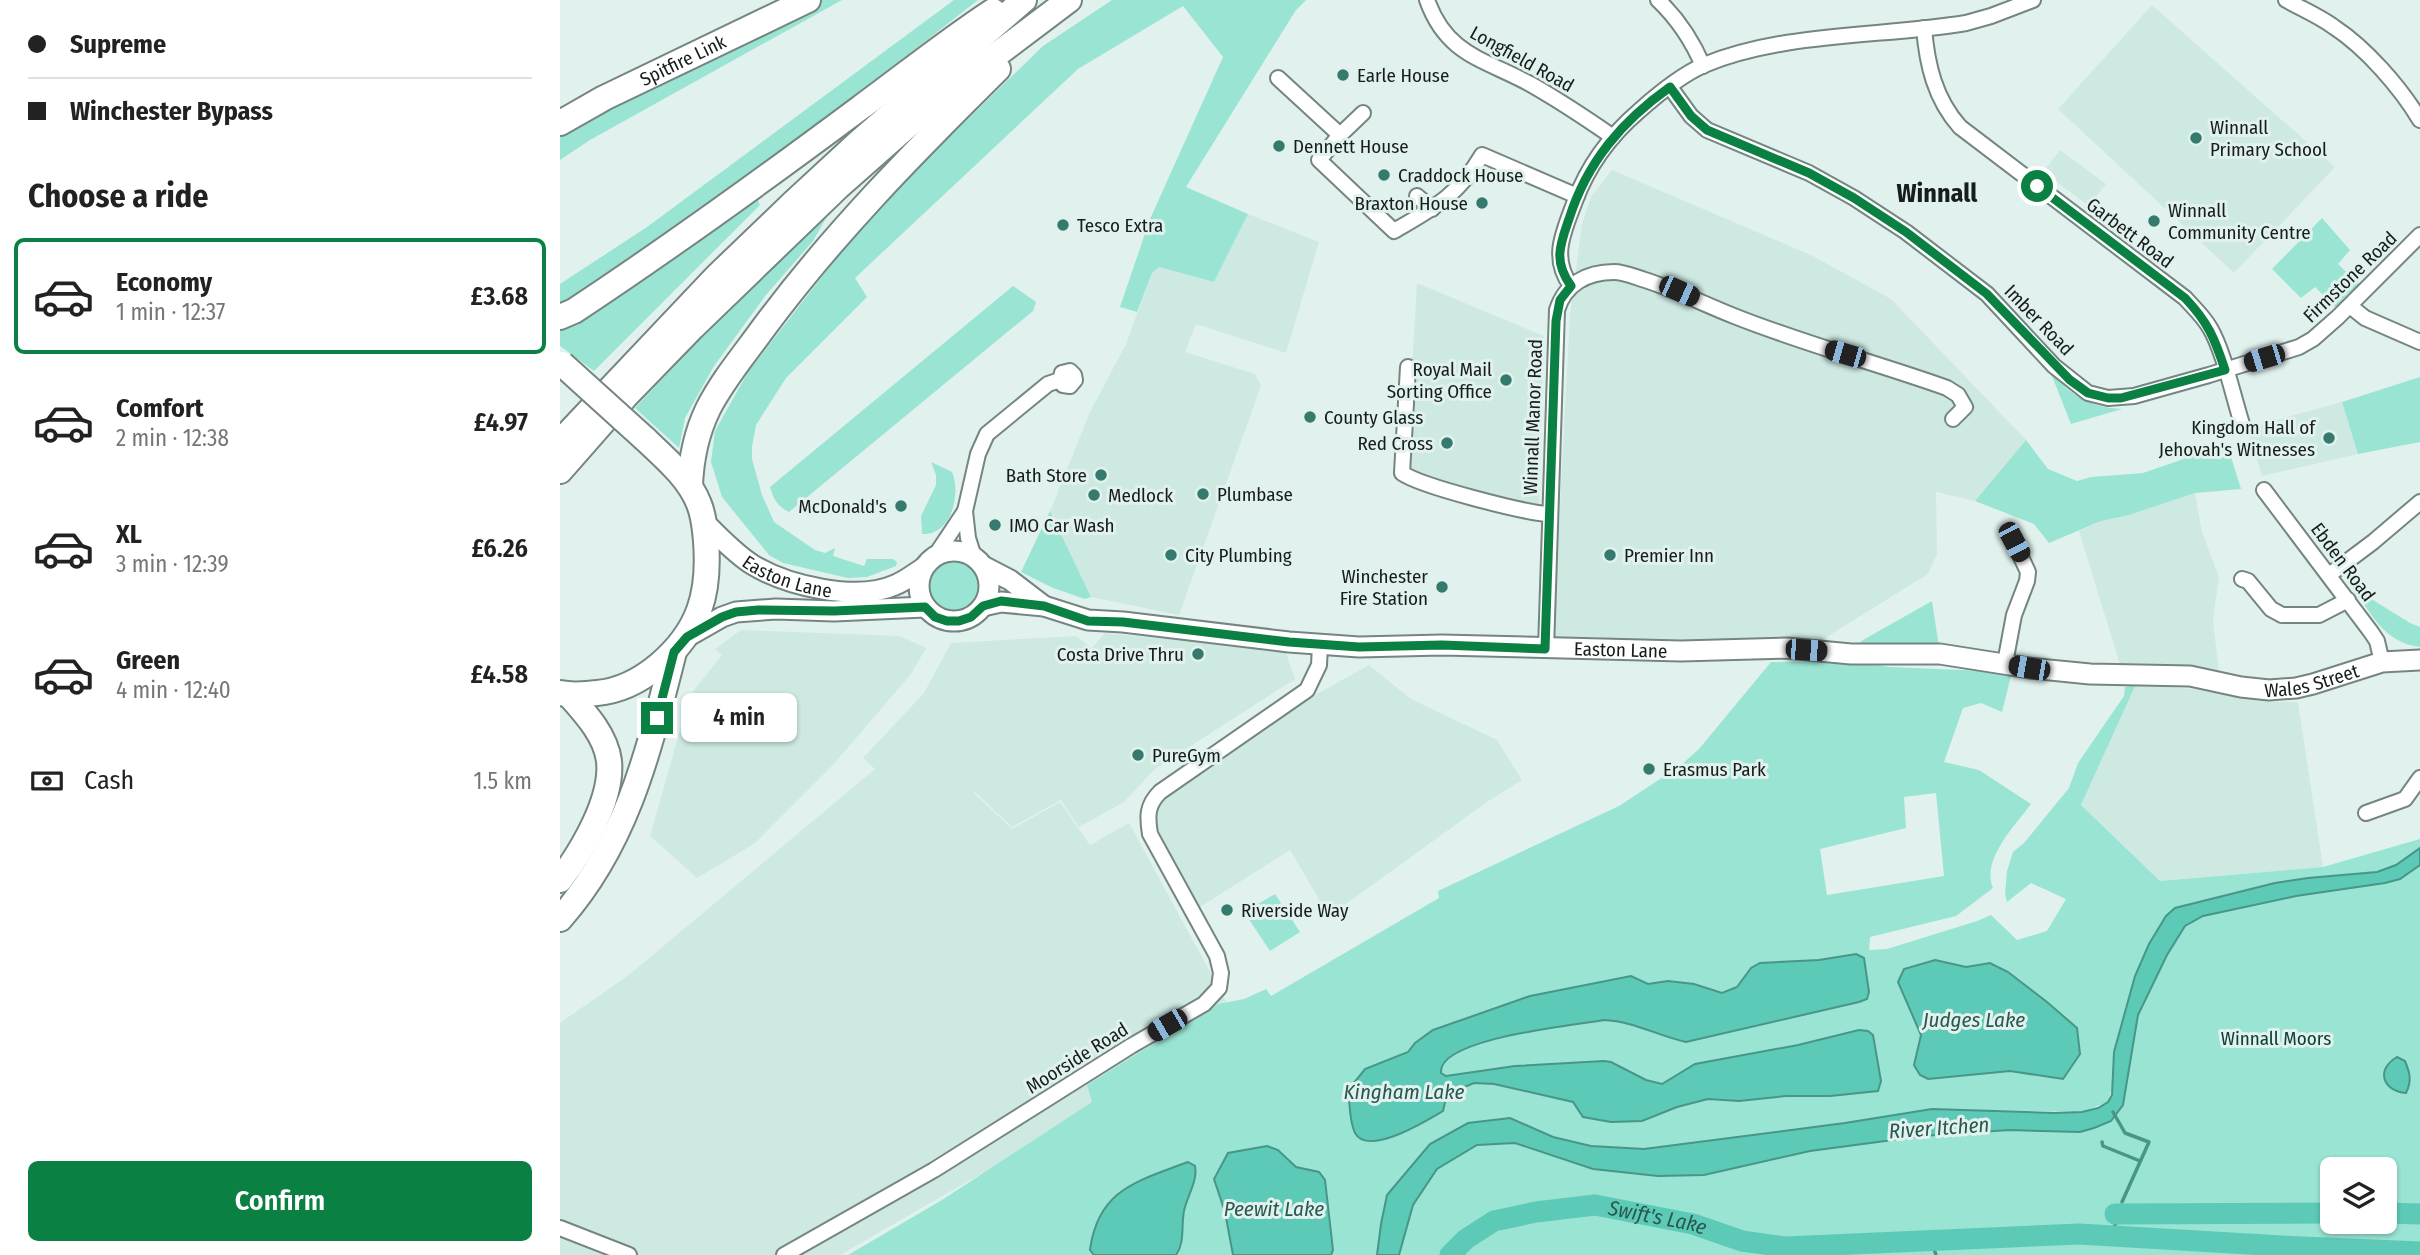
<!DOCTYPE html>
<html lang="en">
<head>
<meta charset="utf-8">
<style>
	body { margin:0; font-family:"Fira Sans Condensed",sans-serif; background:#f2f2f2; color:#222; height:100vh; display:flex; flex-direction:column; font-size:26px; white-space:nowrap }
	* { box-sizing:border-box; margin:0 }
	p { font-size:23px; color:#767676 }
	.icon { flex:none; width:38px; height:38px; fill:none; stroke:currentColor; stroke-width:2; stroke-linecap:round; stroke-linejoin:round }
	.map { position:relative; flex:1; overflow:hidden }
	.panel { display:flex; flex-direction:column; background:#fff; width:560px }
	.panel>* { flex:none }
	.hud { display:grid; align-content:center; height:154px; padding:0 28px; background:#fff }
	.buttons { position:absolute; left:1760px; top:1157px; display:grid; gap:14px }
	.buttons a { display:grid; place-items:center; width:77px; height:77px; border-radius:10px; background:#fff; box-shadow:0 2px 5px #0004; font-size:35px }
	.end { position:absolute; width:32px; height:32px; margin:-16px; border:9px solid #0b8043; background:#fff; box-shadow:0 0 0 4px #fff }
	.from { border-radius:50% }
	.bubble { position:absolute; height:49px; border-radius:10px; background:#fff; box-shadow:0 2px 5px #0004; font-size:23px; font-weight:600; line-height:49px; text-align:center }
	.car { position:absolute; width:21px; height:42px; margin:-21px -10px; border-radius:9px; box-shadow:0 0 5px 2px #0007; background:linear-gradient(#222 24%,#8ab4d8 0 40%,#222 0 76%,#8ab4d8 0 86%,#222 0) }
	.hud b { display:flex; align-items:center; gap:24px; height:66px; font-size:26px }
	.hud b+b { border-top:2px solid #e0e0e0 }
	.hud i { width:18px; height:18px; background:#222 }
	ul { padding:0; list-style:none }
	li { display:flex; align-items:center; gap:21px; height:116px; margin:0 14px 10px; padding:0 14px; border:4px solid transparent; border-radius:10px }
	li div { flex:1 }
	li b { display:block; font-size:26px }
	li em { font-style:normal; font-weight:600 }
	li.active { border-color:#0b8043 }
	li>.icon { width:63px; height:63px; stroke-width:1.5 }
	h2 { padding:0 28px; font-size:32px; line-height:84px }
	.pay { display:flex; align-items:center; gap:18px; height:77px; padding:0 28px; font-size:26px }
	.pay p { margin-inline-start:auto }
	.cta { display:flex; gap:14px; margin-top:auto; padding:14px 28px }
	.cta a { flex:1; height:80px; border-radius:10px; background:#0b8043; color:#fff; font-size:28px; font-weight:600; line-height:80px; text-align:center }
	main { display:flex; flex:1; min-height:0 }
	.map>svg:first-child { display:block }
	.built { fill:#cee9e2 }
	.green { fill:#9ae4d4; fill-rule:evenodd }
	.water { fill:#5ccab6; stroke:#479688; stroke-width:2 }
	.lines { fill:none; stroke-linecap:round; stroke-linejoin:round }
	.stream { stroke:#479688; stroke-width:3.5 }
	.river { stroke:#5ccab6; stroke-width:21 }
	.street-casing { stroke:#758581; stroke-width:18 }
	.secondary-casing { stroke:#758581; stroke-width:23 }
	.highway-casing { stroke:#758581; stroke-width:28 }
	.street { stroke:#fff; stroke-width:14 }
	.secondary { stroke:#fff; stroke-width:19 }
	.highway { stroke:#fff; stroke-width:24 }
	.highway-bridge-casing { stroke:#758581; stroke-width:28; stroke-linecap:butt }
	.highway-bridge { stroke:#fff; stroke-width:24 }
	.route { stroke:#0b8043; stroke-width:9 }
	.poi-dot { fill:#367a6e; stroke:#e1f2ee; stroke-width:2.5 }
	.labels { text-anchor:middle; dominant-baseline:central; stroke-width:6; stroke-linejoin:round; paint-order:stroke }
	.street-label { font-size:19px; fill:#171d1c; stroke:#e1f2ee }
	.poi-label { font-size:19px; fill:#171d1c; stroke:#e1f2ee; text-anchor:start }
	.park-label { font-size:19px; fill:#0d4037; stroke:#e1f2ee }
	.water-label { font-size:21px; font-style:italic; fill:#28584f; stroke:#e1f2ee }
	.district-label { font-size:26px; font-weight:bold; fill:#171d1c; stroke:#e1f2ee }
</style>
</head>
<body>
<main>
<section class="panel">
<div class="hud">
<b><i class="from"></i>Supreme</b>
<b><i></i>Winchester Bypass</b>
</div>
<h2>Choose a ride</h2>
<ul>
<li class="active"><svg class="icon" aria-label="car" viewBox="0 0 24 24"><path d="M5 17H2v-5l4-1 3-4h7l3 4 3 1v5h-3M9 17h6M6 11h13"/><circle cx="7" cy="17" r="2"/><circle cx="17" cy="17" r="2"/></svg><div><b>Economy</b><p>1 min · 12:37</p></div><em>£3.68</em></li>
<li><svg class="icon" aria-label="car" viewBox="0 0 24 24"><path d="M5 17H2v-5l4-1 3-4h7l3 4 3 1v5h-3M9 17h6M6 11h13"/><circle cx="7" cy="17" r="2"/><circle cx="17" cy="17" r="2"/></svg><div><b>Comfort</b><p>2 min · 12:38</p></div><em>£4.97</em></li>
<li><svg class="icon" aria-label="car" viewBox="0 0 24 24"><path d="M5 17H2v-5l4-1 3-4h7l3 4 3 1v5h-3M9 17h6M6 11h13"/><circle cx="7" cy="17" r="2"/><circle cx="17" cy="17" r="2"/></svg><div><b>XL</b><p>3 min · 12:39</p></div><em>£6.26</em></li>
<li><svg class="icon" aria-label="car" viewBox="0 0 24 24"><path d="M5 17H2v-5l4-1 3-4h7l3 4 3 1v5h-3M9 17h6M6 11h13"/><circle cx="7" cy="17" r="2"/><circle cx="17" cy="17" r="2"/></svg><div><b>Green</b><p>4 min · 12:40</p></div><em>£4.58</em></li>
</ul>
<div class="pay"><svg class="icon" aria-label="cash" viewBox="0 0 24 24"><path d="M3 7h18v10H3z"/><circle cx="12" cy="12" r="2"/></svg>Cash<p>1.5 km</p></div>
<div class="cta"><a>Confirm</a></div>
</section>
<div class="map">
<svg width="1860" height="1255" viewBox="0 0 1860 1255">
	<rect width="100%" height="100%" fill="#e1f2ee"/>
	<g class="built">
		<polygon points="1592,5 1775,167 1674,273 1498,109"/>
		<polygon points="1500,150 1546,184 1529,206 1483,172"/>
		<polygon points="1052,170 1251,255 1331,299 1466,440 1415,501 1376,492 1377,554 1368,574 1262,640 1069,640 993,637 1010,315 1022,224 1031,197"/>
		<polygon points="688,214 759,242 726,353 636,324 625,352 695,374 701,386 619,615 531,597 490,511 530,412 566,344 592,273 599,267 654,282"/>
		<polygon points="857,283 984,336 979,508 846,469"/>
		<polygon points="1782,402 1798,454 1702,476 1687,428"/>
		<polygon points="1635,493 1642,532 1659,577 1653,621 1659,672 1647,669 1562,671 1519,531 1541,521 1569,515"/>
		<polygon points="181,630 340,636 366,648 351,674 273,765 194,844 137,878 90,836 130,695 162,655 155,649"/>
		<polygon points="545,633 725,650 735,679 595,769 564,802 519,827 501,800 452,827 415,792 411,795 414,793 452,829 500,802 530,845 569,823 679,1025 280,1255 0,1255 0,1023 70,974 315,769 303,758 364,693 391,643 516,636 532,648"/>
		<polygon points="809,665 851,699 937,740 962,780 930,800 769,916 730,850 640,907 596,826 595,813 603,796 732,708"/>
		<polygon points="1576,684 1632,689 1709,702 1738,702 1763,867 1600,881 1521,805"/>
	</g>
	<g class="green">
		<polygon points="259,0 282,0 30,140 0,160 0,136"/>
		<path d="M394,0H418C346,57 272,113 197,168C133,215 69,263 0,304V284L87,227Z"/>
		<polygon points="552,0 746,0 736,10 626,187 688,214 654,282 599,267 592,273 577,312 560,307 590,219 663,57 623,6 518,69 295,278 307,297 226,378 196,425 192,447 192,459 202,495 214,522 255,550 265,553 275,548 273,556 304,566 307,559 333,559 337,562 336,566 307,577 288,578 223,563 209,555 162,497 151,462 155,431 188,372 312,212 483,46"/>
		<polygon points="196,196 200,205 34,371 0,346 0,331 14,325"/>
		<polygon points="273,206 253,241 206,295 154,366 125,418 119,448 75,408 187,289"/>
		<polygon points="1762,218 1790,250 1778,264 1803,288 1797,293 1790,292 1782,300 1782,307 1778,310 1755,287 1741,298 1712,269"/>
		<path d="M453,286L476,302L473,311L229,512C217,506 214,500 210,487Z"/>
		<path d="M1490,371C1512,396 1528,407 1562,409L1511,424Z"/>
		<polygon points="1860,377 1860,442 1798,454 1782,402"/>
		<polygon points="1466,440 1488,469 1517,481 1531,477 1583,473 1667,444 1681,489 1635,493 1569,515 1541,521 1489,543 1474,524 1415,501"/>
		<path d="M371,462L392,472C400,490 394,524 374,532C370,534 366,534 362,534L361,516L376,485V475Z"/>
		<polygon points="490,511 531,597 525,599 493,588 461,572"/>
		<circle cx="394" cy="587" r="27"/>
		<path d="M1792,587L1850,623L1860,627V647C1823,642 1813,615 1792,587Z"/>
		<polygon points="1372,601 1379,647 1296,646 1303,640"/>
		<path d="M1293,661L1329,667L1452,672L1442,712L1421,703L1403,708L1384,762L1419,770L1471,804C1455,826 1421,859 1433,888L1396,916L1310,937L1309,950L1327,949L1417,921L1431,915L1457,940L1487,931L1506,899L1471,883L1447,902L1445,894L1447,871L1453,852L1464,843L1509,788L1518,763L1564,696L1565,687L1576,684L1521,805L1600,881L1763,867L1860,839V1255H824L830,1213L858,1171L907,1140L947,1130L1005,1152L1085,1166L1344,1128L1533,1118L1552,1111L1559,1096L1564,1052L1554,1053L1553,1083L1548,1102L1522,1112L1372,1109L1285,1123L1084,1149L1031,1146L992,1137L950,1118L908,1123L870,1144L827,1195L821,1224L817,1255H771L773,1250L765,1180L759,1172L736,1167L718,1150L707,1146L668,1153L654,1179L665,1212L673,1255H616C625,1243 621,1226 624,1211C627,1196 638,1181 635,1166L628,1162C578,1182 538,1188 530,1250L534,1255H288L382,1200L532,1102L527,1085L658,1004L684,999L706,989L711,996L879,898L878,891L1059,806L1120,766L1139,749L1211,662ZM1376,793L1384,876L1267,895L1260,849L1346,828L1344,797ZM1296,954L1304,959L1309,991L1307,999L1299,1002L1126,1042C1099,1036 1072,1021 1044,1020C1017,1025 878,1038 881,1073L886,1076L955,1066L1044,1061L1051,1062L1086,1080L1102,1084L1135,1064L1238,1045L1299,1030L1308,1031L1313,1035L1321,1081L1318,1091L1270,1096H1226L1179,1101L1148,1099L1117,1107L1082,1121L1051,1122L1023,1117L1013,1102L934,1084L914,1083L887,1095L883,1111C866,1121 808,1157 795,1133C789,1121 790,1103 788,1090L805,1070L848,1051L855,1043L873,1030L970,996L1071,977L1088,984L1108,981L1134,984L1162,993L1177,987L1191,968L1200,963L1259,960ZM1375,960L1406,967L1430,963L1448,972L1487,1002L1517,1028L1520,1054L1503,1079L1450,1071L1368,1079L1360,1075L1354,1065L1361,1035L1339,983L1344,969ZM1773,1169H1825V1222H1773Z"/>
		<polygon points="715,894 740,932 710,951 684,912"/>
	</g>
	<g class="water">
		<polygon points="1860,848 1860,865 1840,879 1825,883 1736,896 1643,916 1625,926 1607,955 1578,1015 1563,1105 1551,1121 1534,1128 1520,1132 1449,1130 1363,1136 1250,1151 1144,1175 1098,1176 1033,1169 955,1143 917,1145 877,1169 853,1205 839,1255 817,1255 821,1224 827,1195 870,1144 908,1123 950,1118 993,1137 1031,1146 1084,1149 1285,1123 1372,1109 1495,1113 1522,1112 1538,1108 1548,1102 1552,1095 1554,1052 1575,976 1589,944 1606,916 1615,908 1715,883 1748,878 1817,872 1836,865"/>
		<path d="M1296,954L1304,958L1309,992L1307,999L1299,1002L1126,1042C1099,1036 1072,1021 1044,1020C1017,1025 877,1038 881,1073L886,1076L955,1066L1044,1061L1051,1062L1086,1080L1102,1084L1135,1064L1238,1045L1299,1030L1308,1031L1313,1035L1321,1081L1318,1091L1270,1096H1226L1179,1101L1148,1099L1117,1107L1082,1121L1051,1122L1023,1117L1013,1102L934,1084L914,1083L887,1094L883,1111C866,1121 808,1157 795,1133C789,1121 790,1103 788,1090L805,1069L848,1052L855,1043L873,1030L970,996L1071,976L1088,984L1108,981L1134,984L1162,993L1177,987L1191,968L1200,963L1259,960Z"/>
		<polygon points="1375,960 1406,967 1430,963 1448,972 1487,1002 1517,1028 1520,1054 1503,1079 1450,1071 1368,1079 1360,1075 1354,1065 1361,1035 1338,982 1344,969"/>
		<path d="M1837,1057L1845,1061C1850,1073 1852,1081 1846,1093C1823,1091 1815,1070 1837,1057Z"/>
		<polygon points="707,1146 718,1150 736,1167 759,1172 765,1180 773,1250 771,1255 673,1255 665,1212 654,1179 668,1153"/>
		<path d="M628,1162L635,1166C638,1181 627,1196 624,1211C621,1226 625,1243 616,1255H534L530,1250C538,1189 578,1181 628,1162Z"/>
	</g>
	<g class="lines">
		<g class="stream">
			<polyline points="1553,1112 1565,1133 1589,1142 1562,1202"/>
			<polyline points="1542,1142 1543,1146 1580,1161"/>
			<polyline points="1550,1236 1560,1214"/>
			<polyline points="1371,1240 1376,1255"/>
		</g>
		<g class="river">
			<polyline points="1825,1213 1860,1214"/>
			<polyline points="1555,1214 1773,1213"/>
			<path id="s1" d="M890,1255L906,1239L934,1221L976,1212L1035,1205L1133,1224L1182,1241L1225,1247L1519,1234L1722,1246L1860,1252"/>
		</g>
		<g class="street-casing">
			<g id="street">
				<path d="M867,0C887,56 925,59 972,85C1000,101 1027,119 1053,137"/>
				<path d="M1098,0C1118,19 1132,40 1143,66"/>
				<path d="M1726,0C1742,9 1759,16 1774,27C1806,48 1840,87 1860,120"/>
				<path d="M1364,28C1367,65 1375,99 1400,127L1625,298C1634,308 1643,316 1650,328C1664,352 1673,396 1682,424"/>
				<polyline points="718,78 780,135"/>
				<polyline points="1110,87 1131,116 1147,130 1249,173 1294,198 1346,232 1427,294 1494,366 1528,393 1548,398 1574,396 1649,375 1739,347 1753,339 1778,317 1860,235"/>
				<path d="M803,113L780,135L759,160L834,231C873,208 898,196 922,155L1017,196"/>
				<polyline points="857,196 872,209"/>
				<path d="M1011,286C990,257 1004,231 1015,201C1028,166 1051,135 1079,111C1098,94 1121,75 1144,65C1223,32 1322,37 1406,23L1431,16L1473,0"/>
				<polyline points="1790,306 1805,318 1860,342"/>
				<path d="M848,367L842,473C860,486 965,513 989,514"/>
				<polyline points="1704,490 1811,632 1817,641 1822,662"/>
				<polyline points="375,556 405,511"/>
				<polyline points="414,557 408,538 405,511 418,454 427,434 488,384 500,380 502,373 510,371 514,375 515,380 510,386 503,385 500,380"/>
				<polyline points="1769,575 1813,542 1860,502"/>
				<polyline points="1682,579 1688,581 1711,609 1722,615 1759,615 1788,600"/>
				<path d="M986,649L997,310C1005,284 1027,272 1054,272C1064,272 1075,277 1085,280C1116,290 1144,304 1174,316C1244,344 1317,363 1387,388L1398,395L1405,407L1393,419"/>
				<polyline points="1445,663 1454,615 1467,581 1468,572 1454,542"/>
				<polyline points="1806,813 1845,799 1860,778"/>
				<polyline points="0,1228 69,1255"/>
				<path d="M224,1255L374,1170L571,1046L644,1004L659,988L661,973L657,956L590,834C587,816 587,805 600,792L747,690L759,665L760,645"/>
			</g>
		</g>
		<g class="secondary-casing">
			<g id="secondary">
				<path id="s2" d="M144,522C160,537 175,554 193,565C228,586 297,602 335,585C345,581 354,574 363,568"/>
				<circle cx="394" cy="586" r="35"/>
				<polyline points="423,566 450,580 484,606"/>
				<path id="s3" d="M423,606L441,602L484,606L528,620L563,622L729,642L799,647L882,645L1121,651L1227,648L1291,654H1380L1469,668L1530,674L1630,676L1681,687L1709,690L1736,688L1753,684L1822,662L1860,660"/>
				<polyline points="127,637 162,617 176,612 216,609 274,611 365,607"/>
			</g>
		</g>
		<g class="highway-casing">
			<g id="highway">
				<path id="s4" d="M0,123L44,98L248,0"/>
				<path d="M0,317L14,311C111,247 206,178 300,108C345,75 387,41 433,11"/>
				<polyline points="0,442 156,277 233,203 300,141 464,0"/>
				<polyline points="0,471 65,397 133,327 278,187 379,98 509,0"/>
				<path d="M130,486C131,459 136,434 148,409C162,381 184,355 202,330C272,235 354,152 438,69"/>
				<path d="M0,693C13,696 24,694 37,693C60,691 81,680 99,665C140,630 150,593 146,541C145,529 144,516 139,504C129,478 105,458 85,439"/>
				<path d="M0,880C22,851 53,799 49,761C46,736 26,714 10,696"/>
				<path d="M0,919C68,842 89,749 114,652"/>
			</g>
		</g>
		<use href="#street" class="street"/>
		<use href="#secondary" class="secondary"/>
		<use href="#highway" class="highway"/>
		<g class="highway-bridge-casing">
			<polyline id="highway-bridge" points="2,364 85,439"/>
		</g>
		<use href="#highway-bridge" class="highway-bridge"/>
	</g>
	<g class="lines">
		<path class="route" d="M97,718L114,652L127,637L162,617L176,612L198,610L274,611L365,607L375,617L387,621H399L411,617L423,606L441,601L484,606L528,621L563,622L729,642L799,647L882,645L985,649L996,321L1000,300L1011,286C993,261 1000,245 1009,219C1027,162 1062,121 1110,87L1131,116L1147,130L1249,173L1294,198L1346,232L1427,294L1510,380L1528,393L1548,398H1561L1665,370C1655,339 1648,322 1625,298L1477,186"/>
	</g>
	<g class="poi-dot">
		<circle cx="783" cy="75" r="7"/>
		<circle cx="1636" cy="138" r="7"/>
		<circle cx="719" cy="146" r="7"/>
		<circle cx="824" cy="175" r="7"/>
		<circle cx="922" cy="203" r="7"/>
		<circle cx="1594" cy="221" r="7"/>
		<circle cx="503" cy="225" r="7"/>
		<circle cx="946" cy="380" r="7"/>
		<circle cx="750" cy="417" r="7"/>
		<circle cx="1769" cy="438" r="7"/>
		<circle cx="887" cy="443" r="7"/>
		<circle cx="541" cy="475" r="7"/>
		<circle cx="643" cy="494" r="7"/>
		<circle cx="534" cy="495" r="7"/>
		<circle cx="341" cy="506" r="7"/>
		<circle cx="435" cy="525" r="7"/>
		<circle cx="611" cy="555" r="7"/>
		<circle cx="1050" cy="555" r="7"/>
		<circle cx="882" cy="587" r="7"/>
		<circle cx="638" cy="654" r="7"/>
		<circle cx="578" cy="755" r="7"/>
		<circle cx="1089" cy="769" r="7"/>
		<circle cx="667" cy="910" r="7"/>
	</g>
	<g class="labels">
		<g class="street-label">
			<text transform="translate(962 59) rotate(29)">Longfield Road</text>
			<text stroke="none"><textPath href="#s4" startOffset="138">Spitfire Link</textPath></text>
			<text transform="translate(1570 233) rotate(37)">Garbett Road</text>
			<text transform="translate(1790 277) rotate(-44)">Firmstone Road</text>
			<text transform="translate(1479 320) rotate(46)">Imber Road</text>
			<text transform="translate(973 417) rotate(-88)">Winnall Manor Road</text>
			<text transform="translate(1783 562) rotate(53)">Ebden Road</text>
			<text stroke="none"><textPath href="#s2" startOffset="102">Easton Lane</textPath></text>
			<text stroke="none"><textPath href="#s3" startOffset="642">Easton Lane</textPath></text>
			<text stroke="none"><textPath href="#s3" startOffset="1337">Wales Street</textPath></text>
			<text transform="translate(517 1058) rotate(-32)">Moorside Road</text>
		</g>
		<g class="poi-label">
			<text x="797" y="75">Earle House</text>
			<text x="1650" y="127">Winnall<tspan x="1650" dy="22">Primary School</tspan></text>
			<text x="733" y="146">Dennett House</text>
			<text x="838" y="175">Craddock House</text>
			<text x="908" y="203" text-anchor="end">Braxton House</text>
			<text x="1608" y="210">Winnall<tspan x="1608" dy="22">Community Centre</tspan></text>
			<text x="517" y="225">Tesco Extra</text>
			<text x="932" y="369" text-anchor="end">Royal Mail<tspan x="932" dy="22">Sorting Office</tspan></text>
			<text x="764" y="417">County Glass</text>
			<text x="1755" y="427" text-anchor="end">Kingdom Hall of<tspan x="1755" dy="22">Jehovah's Witnesses</tspan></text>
			<text x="873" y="443" text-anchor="end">Red Cross</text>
			<text x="527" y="475" text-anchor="end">Bath Store</text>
			<text x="657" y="494">Plumbase</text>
			<text x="548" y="495">Medlock</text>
			<text x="327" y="506" text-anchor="end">McDonald's</text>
			<text x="449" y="525">IMO Car Wash</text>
			<text x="625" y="555">City Plumbing</text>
			<text x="1064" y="555">Premier Inn</text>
			<text x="868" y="576" text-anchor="end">Winchester<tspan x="868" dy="22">Fire Station</tspan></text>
			<text x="624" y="654" text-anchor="end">Costa Drive Thru</text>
			<text x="592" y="755">PureGym</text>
			<text x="1103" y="769">Erasmus Park</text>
			<text x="681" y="910">Riverside Way</text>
		</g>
		<g class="park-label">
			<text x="1716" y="1038">Winnall Moors</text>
		</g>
		<g class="water-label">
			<text x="1414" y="1020">Judges Lake</text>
			<text x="844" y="1092">Kingham Lake</text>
			<text transform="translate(1379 1128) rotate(-4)">River Itchen</text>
			<text x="714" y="1209">Peewit Lake</text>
			<text stroke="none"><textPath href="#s1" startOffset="222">Swift's Lake</textPath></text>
		</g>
		<g class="district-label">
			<text x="1377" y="193">Winnall</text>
		</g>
	</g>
</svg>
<div class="buttons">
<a><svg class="icon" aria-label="layers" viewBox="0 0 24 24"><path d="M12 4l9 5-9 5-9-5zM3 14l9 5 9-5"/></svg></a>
</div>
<i class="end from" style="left:1477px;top:186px"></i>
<i class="end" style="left:97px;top:718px"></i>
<div class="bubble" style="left:121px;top:693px;width:116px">4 min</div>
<i class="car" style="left:1119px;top:291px;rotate:114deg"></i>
<i class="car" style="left:1285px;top:354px;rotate:286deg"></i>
<i class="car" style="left:1704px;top:358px;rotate:253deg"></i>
<i class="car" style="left:1454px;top:542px;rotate:152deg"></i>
<i class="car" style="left:1246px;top:650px;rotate:94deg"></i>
<i class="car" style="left:1469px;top:668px;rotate:280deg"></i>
<i class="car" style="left:607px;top:1025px;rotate:240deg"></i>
</div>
</main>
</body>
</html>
